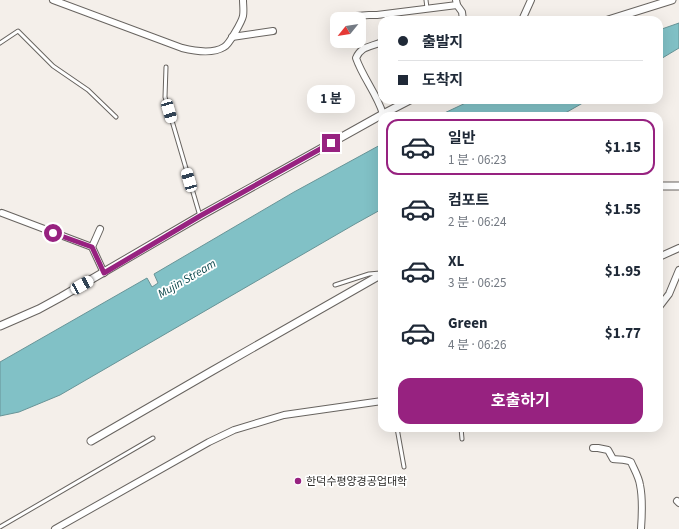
<!DOCTYPE html>
<html lang="ko">
<head>
<meta charset="utf-8">
<style>
	body { margin:0; font-family:"Source Sans 3","Noto Sans KR",sans-serif; background:#f6f6f7; color:#1f2937; height:100vh; display:flex; flex-direction:column; font-size:15px; white-space:nowrap }
	* { box-sizing:border-box; margin:0 }
	p { font-size:13px; color:#747a83 }
	.icon { flex:none; width:22px; height:22px; fill:none; stroke:currentColor; stroke-width:2; stroke-linecap:round; stroke-linejoin:round }
	.map { position:relative; flex:1; overflow:hidden }
	.details { position:absolute; left:378px; top:112px; width:285px; height:320px; display:flex; flex-direction:column; background:#fff; border-radius:12px; box-shadow:0 4px 16px #0002 }
	.details>* { flex:none }
	.banner { position:absolute; left:378px; top:16px; width:285px; height:88px; border-radius:12px; box-shadow:0 4px 16px #0002; display:grid; align-content:center; height:88px; padding:0 20px; background:#fff }
	.needle { width:26px; rotate:240deg }
	.buttons { position:absolute; left:330px; top:12px; display:grid; gap:8px }
	.buttons a { display:grid; place-items:center; width:36px; height:36px; border-radius:8px; background:#fff; box-shadow:0 4px 16px #0002; font-size:20px }
	.end { position:absolute; width:18px; height:18px; margin:-9px; border:5px solid #972280; background:#fff; box-shadow:0 0 0 2px #fff }
	.from { border-radius:50% }
	.bubble { position:absolute; height:28px; border-radius:12px; background:#fff; box-shadow:0 4px 16px #0002; font-size:13px; font-weight:700; line-height:28px; text-align:center }
	.car { position:absolute; width:12px; height:24px; margin:-12px -6px; border-radius:5px; box-shadow:0 0 3px 1px #0007; background:linear-gradient(#fff 24%,#345 0 40%,#fff 0 76%,#345 0 86%,#fff 0) }
	.banner b { display:flex; align-items:center; gap:14px; height:38px; font-size:15px }
	.banner b+b { border-top:1px solid #e0e1e3 }
	.banner i { width:10px; height:10px; background:#1f2937 }
	ul { padding:7px 0 0; list-style:none }
	li { display:flex; align-items:center; gap:12px; height:56px; margin:0 8px 6px; padding:0 12px; border:2px solid transparent; border-radius:12px }
	li div { flex:1 }
	li b { display:block; font-size:15px }
	li em { font-style:normal; font-weight:700 }
	li.active { border-color:#972280 }
	li>.icon { width:36px; height:36px; stroke-width:1.5 }
	.button { display:flex; gap:8px; margin-top:auto; padding:8px 20px }
	.button a { flex:1; height:46px; border-radius:12px; background:#972280; color:#fff; font-size:16px; font-weight:700; line-height:46px; text-align:center }
	.map>svg:first-child { display:block }
	.water { fill:#81c1c6; stroke:#689497 }
	.lines { fill:none; stroke-linecap:round; stroke-linejoin:round }
	.service-casing { stroke:#686460; stroke-width:5 }
	.minor-casing { stroke:#686460; stroke-width:8 }
	.tertiary-casing { stroke:#686460; stroke-width:9 }
	.service { stroke:#fff; stroke-width:3 }
	.minor { stroke:#fff; stroke-width:6 }
	.tertiary { stroke:#fff; stroke-width:7 }
	.route { stroke:#972280; stroke-width:5 }
	.poi-dot { fill:#972280; stroke:#fff; stroke-width:1.5 }
	.labels { text-anchor:middle; dominant-baseline:central; stroke-width:3.5; stroke-linejoin:round; paint-order:stroke }
	.poi-label { font-size:11px; fill:#2d2b29; stroke:#fff; text-anchor:start }
	.water-label { font-size:12px; font-style:italic; fill:#124c50; stroke:#fff }
</style>
</head>
<body>
<div class="map">
<svg width="679" height="529" viewBox="0 0 679 529">
	<rect width="100%" height="100%" fill="#f4efea"/>
	<g class="water">
		<polygon points="679,23 679,48 659,60 659,30"/>
		<polygon points="472,100 588,100 560,116 438,116"/>
		<polygon points="382,144 382,209 355,224 60,395 19,412 0,416 0,362 147,278 152,287 158,283 154,274 294,192"/>
	</g>
	<g class="lines">
		<g class="service-casing">
			<g id="service">
				<polyline points="426,0 427,8"/>
				<polyline points="0,43 18,31 53,66 88,90 116,117"/>
				<polyline points="166,67 165,97 200,216"/>
				<polyline points="335,285 369,274 380,273"/>
				<polyline points="397,428 404,467"/>
				<polyline points="461,428 462,439"/>
				<polyline points="0,527 153,438"/>
			</g>
		</g>
		<g class="minor-casing">
			<g id="minor">
				<path d="M53,0L182,48C194,51 213,54 224,47C229,45 242,21 243,16C244,11 243,5 243,0"/>
				<polyline points="456,0 457,5 462,12 463,20"/>
				<polyline points="356,16 369,15 377,15 457,5"/>
				<polyline points="522,20 531,0"/>
				<polyline points="232,37 273,31"/>
				<path d="M382,42C371,47 361,46 356,58C363,78 377,94 383,114"/>
				<polyline points="2,213 92,247 104,273"/>
				<polyline points="92,247 100,229"/>
				<polyline points="659,257 679,248"/>
				<polyline points="659,307 669,294 679,270"/>
				<path d="M593,448H598L608,450L613,459C619,460 625,459 631,462C634,469 639,477 640,485C643,499 642,515 641,529"/>
				<polyline points="677,501 679,503"/>
				<polyline points="55,529 209,442 234,430 284,415 382,401"/>
			</g>
		</g>
		<g class="tertiary-casing">
			<g id="tertiary">
				<polyline points="608,20 672,0"/>
				<polyline points="659,186 679,186"/>
				<polyline points="0,326 39,309 61,297 200,216 383,114 410,100"/>
				<polyline points="91,441 212,371 382,274"/>
			</g>
		</g>
		<use href="#service" class="service"/>
		<use href="#minor" class="minor"/>
		<use href="#tertiary" class="tertiary"/>
	</g>
	<g class="lines">
		<polyline class="route" points="53,233 92,247 104,273 200,216 331,143"/>
	</g>
	<circle class="poi-dot" cx="298" cy="481" r="4"/>
	<g class="labels">
		<g class="poi-label">
			<text x="306" y="481">한덕수평양경공업대학</text>
		</g>
		<g class="water-label">
			<text transform="translate(187 279) rotate(-30)">Mujin Stream</text>
		</g>
	</g>
</svg>
<div class="buttons">
<a><svg class="needle" viewBox="-14 -14 28 28"><path d="M0-13l5 13h-10z" fill="#e53935"/><path d="M0 13l5-13h-10z" fill="#747a83"/></svg></a>
</div>
<i class="end from" style="left:53px;top:233px"></i>
<i class="end" style="left:331px;top:143px"></i>
<div class="bubble" style="left:307px;top:85px;width:48px">1 분</div>
<i class="car" style="left:169px;top:111px;rotate:164deg"></i>
<i class="car" style="left:189px;top:180px;rotate:344deg"></i>
<i class="car" style="left:82px;top:285px;rotate:61deg"></i>
<div class="banner">
<b><i class="from"></i>출발지</b>
<b><i></i>도착지</b>
</div>
<section class="details">
<ul>
<li class="active"><svg class="icon" aria-label="car" viewBox="0 0 24 24"><path d="M5 17H2v-5l4-1 3-4h7l3 4 3 1v5h-3M9 17h6M6 11h13"/><circle cx="7" cy="17" r="2"/><circle cx="17" cy="17" r="2"/></svg><div><b>일반</b><p>1 분 · 06:23</p></div><em>$1.15</em></li>
<li><svg class="icon" aria-label="car" viewBox="0 0 24 24"><path d="M5 17H2v-5l4-1 3-4h7l3 4 3 1v5h-3M9 17h6M6 11h13"/><circle cx="7" cy="17" r="2"/><circle cx="17" cy="17" r="2"/></svg><div><b>컴포트</b><p>2 분 · 06:24</p></div><em>$1.55</em></li>
<li><svg class="icon" aria-label="car" viewBox="0 0 24 24"><path d="M5 17H2v-5l4-1 3-4h7l3 4 3 1v5h-3M9 17h6M6 11h13"/><circle cx="7" cy="17" r="2"/><circle cx="17" cy="17" r="2"/></svg><div><b>XL</b><p>3 분 · 06:25</p></div><em>$1.95</em></li>
<li><svg class="icon" aria-label="car" viewBox="0 0 24 24"><path d="M5 17H2v-5l4-1 3-4h7l3 4 3 1v5h-3M9 17h6M6 11h13"/><circle cx="7" cy="17" r="2"/><circle cx="17" cy="17" r="2"/></svg><div><b>Green</b><p>4 분 · 06:26</p></div><em>$1.77</em></li>
</ul>
<div class="button"><a>호출하기</a></div>
</section>
</div>
</body>
</html>
